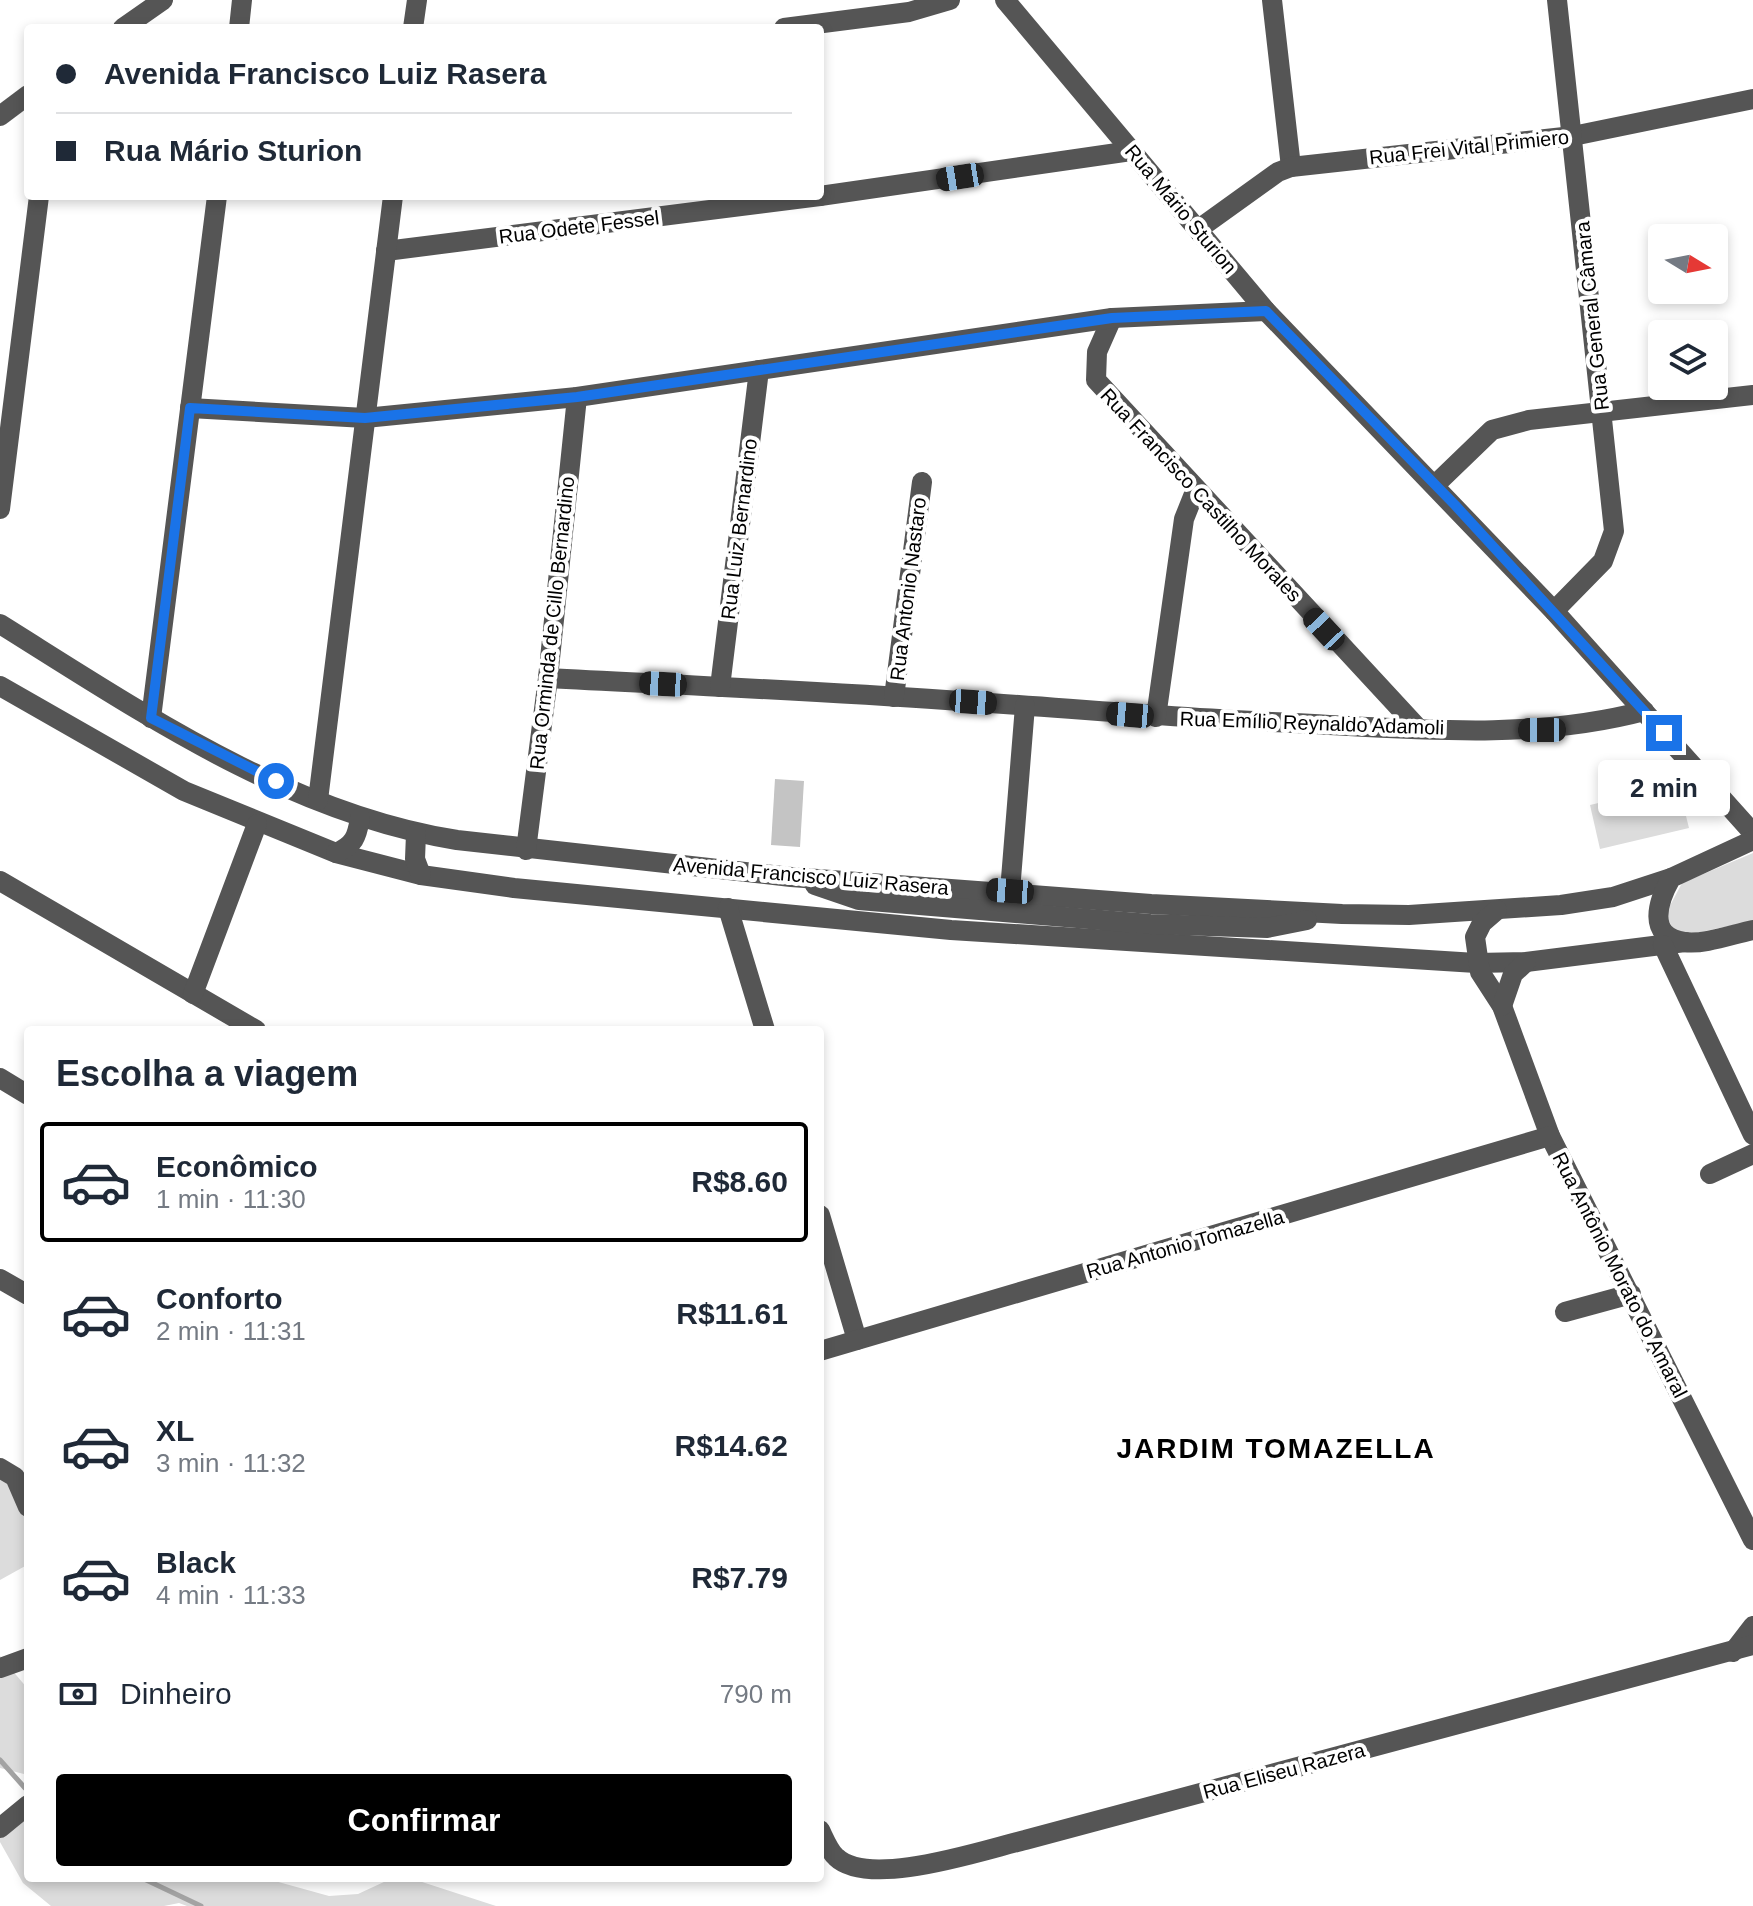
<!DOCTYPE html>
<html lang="pt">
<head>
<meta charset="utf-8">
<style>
	body { margin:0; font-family:Helvetica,sans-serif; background:#f6f6f7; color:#1f2937; height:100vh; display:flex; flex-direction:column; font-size:30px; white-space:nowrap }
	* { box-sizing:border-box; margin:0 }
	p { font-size:26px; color:#747a83 }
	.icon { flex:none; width:44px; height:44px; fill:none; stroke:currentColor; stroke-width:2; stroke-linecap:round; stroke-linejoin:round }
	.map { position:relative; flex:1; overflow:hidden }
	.drawer { position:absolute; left:24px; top:1026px; width:800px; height:856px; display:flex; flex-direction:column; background:#fff; border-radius:8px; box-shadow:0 4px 12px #0003 }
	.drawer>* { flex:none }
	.banner { position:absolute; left:24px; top:24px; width:800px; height:176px; border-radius:8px; box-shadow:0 4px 12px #0003; display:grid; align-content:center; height:176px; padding:0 32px; background:#fff }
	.needle { width:52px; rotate:100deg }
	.controls { position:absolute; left:1648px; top:224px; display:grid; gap:16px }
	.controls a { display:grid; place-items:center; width:80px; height:80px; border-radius:8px; background:#fff; box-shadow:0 4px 12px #0003; font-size:40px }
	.end { position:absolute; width:36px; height:36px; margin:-18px; border:10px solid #1a73e8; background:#fff; box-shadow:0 0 0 4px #fff }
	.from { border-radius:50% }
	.bubble { position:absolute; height:56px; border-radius:8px; background:#fff; box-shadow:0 4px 12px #0003; font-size:26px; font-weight:700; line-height:56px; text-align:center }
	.car { position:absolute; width:24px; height:48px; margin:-24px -12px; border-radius:10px; box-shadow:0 0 6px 2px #0007; background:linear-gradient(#222 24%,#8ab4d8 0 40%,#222 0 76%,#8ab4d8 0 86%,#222 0) }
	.banner b { display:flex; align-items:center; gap:28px; height:76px; font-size:30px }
	.banner b+b { border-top:2px solid #e0e1e3 }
	.banner i { width:20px; height:20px; background:#1f2937 }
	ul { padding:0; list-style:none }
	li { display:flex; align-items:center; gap:24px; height:120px; margin:0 16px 12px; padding:0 16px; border:4px solid transparent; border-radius:8px }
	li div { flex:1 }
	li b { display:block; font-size:30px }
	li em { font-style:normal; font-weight:700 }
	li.current { border-color:#000 }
	li>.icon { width:72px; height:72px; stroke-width:1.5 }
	h2 { padding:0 32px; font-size:36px; line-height:96px }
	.pay { display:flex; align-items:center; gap:20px; height:88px; padding:0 32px; font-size:30px }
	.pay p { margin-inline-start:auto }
	.primary-button { display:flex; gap:16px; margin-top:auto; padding:16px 32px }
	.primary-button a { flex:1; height:92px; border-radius:8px; background:#000; color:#fff; font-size:32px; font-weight:700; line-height:92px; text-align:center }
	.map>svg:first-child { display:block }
	.green { fill:#dcdcdc }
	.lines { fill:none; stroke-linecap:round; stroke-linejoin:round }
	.stream { stroke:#a3a3a3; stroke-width:5 }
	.building { fill:#c4c4c4 }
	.minor { stroke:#555; stroke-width:20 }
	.route { stroke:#1a73e8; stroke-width:10 }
	.labels { text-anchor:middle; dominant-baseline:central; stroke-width:8; stroke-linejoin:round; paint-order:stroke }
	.street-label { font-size:20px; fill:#000; stroke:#fff }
	.district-label { font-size:28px; font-weight:bold; letter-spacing:2px; fill:#000; stroke:#fff }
</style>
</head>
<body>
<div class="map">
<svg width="1753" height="1906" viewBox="0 0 1753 1906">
	<rect width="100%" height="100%" fill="#fff"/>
	<g class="green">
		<polygon points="1678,784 1689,828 1600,849 1590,805"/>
		<polygon points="1753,853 1753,921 1691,934 1674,930 1665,915 1682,883"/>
		<path d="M0,1474C28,1498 31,1530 27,1565L0,1580Z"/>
		<polygon points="0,1656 28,1689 28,1775 0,1768"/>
		<polygon points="28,1815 28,1878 264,1878 329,1896 358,1894 386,1881 419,1881 496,1906 187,1906 179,1903 164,1906 51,1906 23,1883 0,1842 0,1834"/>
	</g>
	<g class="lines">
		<g class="stream">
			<polyline points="0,1760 25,1788"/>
			<polyline points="142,1878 201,1906"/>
		</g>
	</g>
	<polygon class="building" points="775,779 804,781 800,847 771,845"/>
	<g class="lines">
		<g class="minor">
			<polyline points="1005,0 1266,311 1554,611 1753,833"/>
			<polyline points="1272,0 1291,167"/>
			<polyline points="123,28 163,0"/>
			<polyline points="239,28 242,0"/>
			<polyline points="413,28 417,0"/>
			<polyline points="784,28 909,12 950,0"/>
			<polyline points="0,116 28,95"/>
			<polyline points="820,196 1131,151"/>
			<polyline points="1200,228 1278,172 1291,167 1573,136 1753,99"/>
			<polyline points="386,251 820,196"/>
			<polyline points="1112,318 1097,352 1096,380 1418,728"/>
			<polyline points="190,408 365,418 577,397 1112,318 1266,311"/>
			<polyline points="1436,484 1492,430 1529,420 1753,395"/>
			<polyline points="0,509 39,196"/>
			<polyline points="1554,611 1603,561 1614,531 1557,0"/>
			<path d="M0,624C141,712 290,814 457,840L791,877L1151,904L1342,914L1409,915L1561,905L1613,897L1671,878"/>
			<path d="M548,678C681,685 814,691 946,700C1055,707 1163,717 1272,722C1395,727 1523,743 1644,711"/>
			<polyline points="0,686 184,791 336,853 421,875 514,888 951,930 1476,963 1526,962 1685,942"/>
			<polyline points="720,687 759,370"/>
			<polyline points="894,697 922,482"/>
			<polyline points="1156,717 1184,519 1196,489"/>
			<polyline points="151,718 217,196"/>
			<polyline points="318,800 393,196"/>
			<polyline points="416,834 415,859 421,875"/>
			<path d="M1753,840L1671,878C1658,901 1646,936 1684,942C1704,945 1733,934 1753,930"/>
			<polyline points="526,850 548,678 577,397"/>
			<path d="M336,853C354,845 357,837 360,818"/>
			<polyline points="0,881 256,1030"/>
			<polyline points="815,885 859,900 1150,924 1267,928 1307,920"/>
			<polyline points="1010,891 1025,706"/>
			<polyline points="728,908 765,1030"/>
			<polyline points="1497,910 1482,923 1475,937 1480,972 1502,1006 1550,1136 1753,1540"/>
			<polyline points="1663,945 1753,1135"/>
			<polyline points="193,994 257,824"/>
			<polyline points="1502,1006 1513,974 1526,962"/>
			<polyline points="0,1078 28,1095"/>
			<polyline points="1710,1174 1753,1154"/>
			<polyline points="820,1215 857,1340"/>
			<polyline points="0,1279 28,1295"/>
			<polyline points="1565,1312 1631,1294"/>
			<polyline points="820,1351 1550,1136"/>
			<polyline points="0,1468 15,1477 28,1507"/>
			<polyline points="1733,1652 1753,1626"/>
			<polyline points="0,1668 28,1658"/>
			<polyline points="0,1828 28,1805"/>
			<path d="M820,1830C824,1838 829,1851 836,1857C869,1889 983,1850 1025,1840L1753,1645"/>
		</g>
	</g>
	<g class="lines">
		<polyline class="route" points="276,781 151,718 190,408 365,418 577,397 1112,318 1266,311 1455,505 1664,733"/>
	</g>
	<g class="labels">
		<g class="street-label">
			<text transform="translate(1469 147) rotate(-6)">Rua Frei Vital Primiero</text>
			<text transform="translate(1181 209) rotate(50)">Rua Mário Sturion</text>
			<text transform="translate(579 227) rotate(-7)">Rua Odete Fessel</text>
			<text transform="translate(1592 316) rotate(-96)">Rua General Câmara</text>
			<text transform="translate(1201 495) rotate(47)">Rua Francisco Castilho Morales</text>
			<text transform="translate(739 529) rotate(-83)">Rua Luiz Bernardino</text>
			<text transform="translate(908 589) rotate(-83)">Rua Antonio Nastaro</text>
			<text transform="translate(552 623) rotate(-84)">Rua Orminda de Cillo Bernardino</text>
			<text transform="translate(1312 723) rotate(2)">Rua Emílio Reynaldo Adamoli</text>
			<text transform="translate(811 876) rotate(5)">Avenida Francisco Luiz Rasera</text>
			<text transform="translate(1185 1244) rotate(-16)">Rua Antonio Tomazella</text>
			<text transform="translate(1620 1275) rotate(63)">Rua Antônio Morato do Amaral</text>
			<text transform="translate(1284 1771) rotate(-15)">Rua Eliseu Razera</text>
		</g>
		<g class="district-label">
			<text x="1276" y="1448">JARDIM TOMAZELLA</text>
		</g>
	</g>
</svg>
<div class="controls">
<a><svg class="needle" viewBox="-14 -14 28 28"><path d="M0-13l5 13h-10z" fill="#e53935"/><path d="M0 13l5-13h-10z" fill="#747a83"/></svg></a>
<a><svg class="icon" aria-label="layers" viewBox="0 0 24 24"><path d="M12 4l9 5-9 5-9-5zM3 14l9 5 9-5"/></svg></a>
</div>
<i class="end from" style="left:276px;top:781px"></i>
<i class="end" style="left:1664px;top:733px"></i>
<div class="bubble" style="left:1598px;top:760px;width:132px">2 min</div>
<i class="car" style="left:960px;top:177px;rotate:261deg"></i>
<i class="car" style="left:1324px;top:629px;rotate:317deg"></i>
<i class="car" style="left:663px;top:684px;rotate:273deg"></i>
<i class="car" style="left:973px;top:702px;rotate:94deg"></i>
<i class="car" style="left:1130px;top:715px;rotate:275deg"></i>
<i class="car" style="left:1542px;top:730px;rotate:270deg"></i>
<i class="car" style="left:1010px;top:891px;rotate:274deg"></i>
<div class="banner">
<b><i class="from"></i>Avenida Francisco Luiz Rasera</b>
<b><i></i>Rua Mário Sturion</b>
</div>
<section class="drawer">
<h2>Escolha a viagem</h2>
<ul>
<li class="current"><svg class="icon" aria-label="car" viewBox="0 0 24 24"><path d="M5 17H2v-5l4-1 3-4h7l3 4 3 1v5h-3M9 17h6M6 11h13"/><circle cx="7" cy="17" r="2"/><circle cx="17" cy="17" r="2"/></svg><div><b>Econômico</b><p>1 min · 11:30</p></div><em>R$8.60</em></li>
<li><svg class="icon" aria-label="car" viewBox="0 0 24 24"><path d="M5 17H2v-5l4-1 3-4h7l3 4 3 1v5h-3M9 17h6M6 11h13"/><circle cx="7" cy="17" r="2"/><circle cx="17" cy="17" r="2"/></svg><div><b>Conforto</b><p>2 min · 11:31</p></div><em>R$11.61</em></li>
<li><svg class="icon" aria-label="car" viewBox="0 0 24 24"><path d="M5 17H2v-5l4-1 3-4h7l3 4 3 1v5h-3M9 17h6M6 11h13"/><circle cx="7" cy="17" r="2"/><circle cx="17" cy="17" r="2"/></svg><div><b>XL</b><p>3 min · 11:32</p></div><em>R$14.62</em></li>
<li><svg class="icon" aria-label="car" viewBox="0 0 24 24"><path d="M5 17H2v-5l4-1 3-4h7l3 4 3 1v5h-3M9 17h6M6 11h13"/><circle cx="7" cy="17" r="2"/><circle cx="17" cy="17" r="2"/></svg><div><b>Black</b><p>4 min · 11:33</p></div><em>R$7.79</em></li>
</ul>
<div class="pay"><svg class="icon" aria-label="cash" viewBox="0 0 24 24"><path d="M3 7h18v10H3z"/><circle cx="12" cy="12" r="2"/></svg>Dinheiro<p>790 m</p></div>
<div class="primary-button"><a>Confirmar</a></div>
</section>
</div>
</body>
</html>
